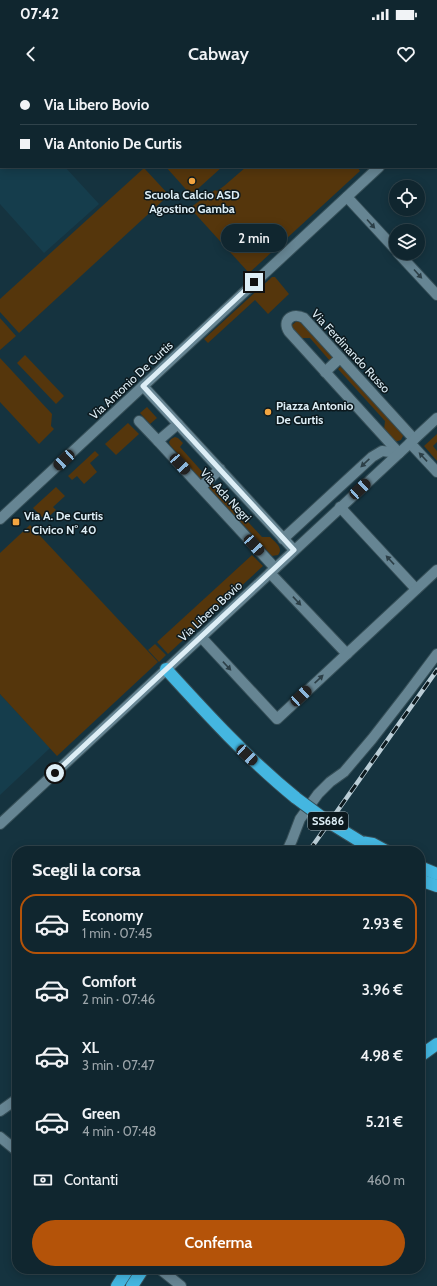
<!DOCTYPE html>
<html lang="it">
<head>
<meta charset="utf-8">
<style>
	body { margin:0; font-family:Cabin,sans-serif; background:#192e37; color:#f1f3f6; height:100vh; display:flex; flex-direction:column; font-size:15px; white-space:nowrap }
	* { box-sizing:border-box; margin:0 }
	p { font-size:13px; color:#9ca5aa }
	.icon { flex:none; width:22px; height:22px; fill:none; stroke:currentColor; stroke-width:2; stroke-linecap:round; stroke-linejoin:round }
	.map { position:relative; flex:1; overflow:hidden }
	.details { position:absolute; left:12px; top:766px; width:413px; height:428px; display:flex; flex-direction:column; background:#10262f; border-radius:16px; box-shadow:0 2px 10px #0003,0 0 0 1px #30434b }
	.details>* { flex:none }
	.banner { position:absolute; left:0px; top:0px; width:437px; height:88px; box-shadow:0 2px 10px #0003,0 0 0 1px #30434b; display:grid; align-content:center; height:88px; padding:0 20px; background:#10262f }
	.tools { position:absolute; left:389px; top:100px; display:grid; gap:8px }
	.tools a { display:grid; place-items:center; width:36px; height:36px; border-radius:50%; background:#10262f; box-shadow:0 2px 10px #0003,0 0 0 1px #30434b; font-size:20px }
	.end { position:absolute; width:18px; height:18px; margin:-9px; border:5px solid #ddeef6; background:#111; box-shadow:0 0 0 2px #111 }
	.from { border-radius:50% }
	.bubble { position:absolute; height:28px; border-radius:14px; background:#10262f; box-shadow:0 2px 10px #0003,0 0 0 1px #30434b; font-size:13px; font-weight:600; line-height:28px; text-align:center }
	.car { position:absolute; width:12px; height:24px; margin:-12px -6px; border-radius:5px; box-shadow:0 0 3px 1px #0007; background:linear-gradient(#222 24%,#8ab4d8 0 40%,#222 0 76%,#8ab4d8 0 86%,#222 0) }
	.banner b { display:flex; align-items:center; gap:14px; height:38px; font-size:15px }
	.banner b+b { border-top:1px solid #30434b }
	.banner i { width:10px; height:10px; background:#f1f3f6 }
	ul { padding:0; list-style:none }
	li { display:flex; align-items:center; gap:12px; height:60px; margin:0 8px 6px; padding:0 12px; border:2px solid transparent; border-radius:16px }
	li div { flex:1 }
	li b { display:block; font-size:15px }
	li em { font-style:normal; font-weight:600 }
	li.active { border-color:#b45309 }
	li>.icon { width:36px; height:36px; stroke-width:1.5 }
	h2 { padding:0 20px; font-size:18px; line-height:48px }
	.pay { display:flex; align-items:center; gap:10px; height:44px; padding:0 20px; font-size:15px }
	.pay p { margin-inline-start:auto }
	.cta { display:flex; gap:8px; margin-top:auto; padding:8px 20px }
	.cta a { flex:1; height:46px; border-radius:24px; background:#b45309; color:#fff; font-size:16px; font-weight:600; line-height:46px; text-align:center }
	.status { display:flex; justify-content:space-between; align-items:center; height:28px; padding:0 20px; background:#10262f; direction:ltr }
	.status svg { height:11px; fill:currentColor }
	header { display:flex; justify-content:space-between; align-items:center; height:52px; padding:0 20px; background:#10262f; font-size:18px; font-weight:600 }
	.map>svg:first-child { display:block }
	.built { fill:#153d4c }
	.green { fill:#55360c }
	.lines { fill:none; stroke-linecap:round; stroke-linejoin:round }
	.minor-casing { stroke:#354e57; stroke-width:12 }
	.highway-casing { stroke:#354e57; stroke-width:14 }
	.minor { stroke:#668593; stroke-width:10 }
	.highway { stroke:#44b6e0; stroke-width:12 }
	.rail-casing { stroke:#bacdd6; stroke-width:4.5 }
	.rail { stroke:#0c191e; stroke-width:3; stroke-dasharray:9; stroke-linecap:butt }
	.highway-bridge-casing { stroke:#354e57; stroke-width:14; stroke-linecap:butt }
	.highway-bridge { stroke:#44b6e0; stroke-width:12 }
	.oneway { fill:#2c3f47 }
	.route { stroke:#ddeef6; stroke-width:5 }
	.poi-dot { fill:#f2a541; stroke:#0c191e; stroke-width:1.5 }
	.labels { text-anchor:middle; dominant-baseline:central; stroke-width:3; stroke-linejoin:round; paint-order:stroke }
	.shield { fill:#0c191e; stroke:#9eaeb5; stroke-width:1 }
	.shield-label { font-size:11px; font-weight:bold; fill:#ddeef6 }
	.poi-label { font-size:12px; font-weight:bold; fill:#ddeef6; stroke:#0c191e; text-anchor:start }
	.street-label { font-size:12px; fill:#ddeef6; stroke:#0c191e }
</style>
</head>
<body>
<div class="status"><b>07:42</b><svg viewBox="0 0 49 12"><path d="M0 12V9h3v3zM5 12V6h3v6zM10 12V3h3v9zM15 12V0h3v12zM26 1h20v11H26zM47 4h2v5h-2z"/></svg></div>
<header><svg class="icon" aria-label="back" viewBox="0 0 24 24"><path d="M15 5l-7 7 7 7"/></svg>Cabway<svg class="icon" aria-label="heart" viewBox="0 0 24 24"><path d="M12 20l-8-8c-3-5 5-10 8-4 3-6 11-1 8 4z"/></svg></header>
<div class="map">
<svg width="437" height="1206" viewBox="0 0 437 1206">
	<rect width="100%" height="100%" fill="#15333f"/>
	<g class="built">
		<polygon points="1,45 1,87 65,87 99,124 44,173 0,124 0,46"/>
		<polygon points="0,614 50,668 0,715"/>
	</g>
	<g class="green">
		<polygon points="196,0 302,0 302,1 195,1"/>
		<polygon points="166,87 222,87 191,115"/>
		<polygon points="246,87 359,87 358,88 360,91 249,193 190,128 206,116 207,116 215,110 217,111 224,106"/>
		<polygon points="144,88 169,115 19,253 0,232 0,219"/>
		<polygon points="272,197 275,197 289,214 268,234 255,220 208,263 204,259"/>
		<polygon points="0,238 16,256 0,270"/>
		<polygon points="297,241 301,241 335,279 331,282 310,258 299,258 291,250 292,245"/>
		<polygon points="25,275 64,316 56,324 17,283"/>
		<polygon points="0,278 52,334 51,346 54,349 39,364 0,322"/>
		<polygon points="341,286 402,353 403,356 401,360 395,362 384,350 385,341 338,289"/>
		<polygon points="147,327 157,338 150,344 140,333"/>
		<polygon points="128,343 139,354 116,375 105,364"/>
		<polygon points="437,354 437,362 433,366 437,371 437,381 424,366"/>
		<polygon points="175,357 178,358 183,363 180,367 206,396 201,400 170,365 169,362 171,359"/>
		<polygon points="95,371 99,375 90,383 97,392 84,404 77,396 72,400 68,396"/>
		<path d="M212,403L262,457H270C275,462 284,468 278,475L272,476L208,407Z"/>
		<polygon points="56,407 65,416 53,427 56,430 45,440 33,428"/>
		<polygon points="30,445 158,582 57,676 0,614 0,473"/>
		<polygon points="252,475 263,486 168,574 157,562"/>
		<polygon points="155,564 166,575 159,582 148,570"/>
	</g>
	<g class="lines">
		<g class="minor-casing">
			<g id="minor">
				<polyline points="35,1 36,0"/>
				<polyline points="147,1 149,0"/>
				<polyline points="436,31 437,30"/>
				<polyline points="0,32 1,32"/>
				<polyline points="347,117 396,170"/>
				<polyline points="398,173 437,215"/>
				<polyline points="325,292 340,278"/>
				<polyline points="143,306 294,470"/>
				<polyline points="139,341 158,361"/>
				<polyline points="178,344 158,361 275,488"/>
				<polyline points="410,363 437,392"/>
				<path d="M399,373L289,252C281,240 293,232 304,238L414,359"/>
				<polyline points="201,407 220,389"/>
				<polyline points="340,427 416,509"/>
				<path d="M0,439C127,322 252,204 379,87"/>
				<polyline points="283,459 372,377 382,371 399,373"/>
				<polyline points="270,493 347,574"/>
				<polyline points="201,557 277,639 437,490"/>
				<polyline points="0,744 437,338"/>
				<polyline points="287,771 292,760 300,739 318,714 330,702 344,692 372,659 407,614 437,574"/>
				<polyline points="0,1031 17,1019"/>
				<polyline points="0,1057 17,1071"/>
				<polyline points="160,1189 181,1206"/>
			</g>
		</g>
		<g class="highway-casing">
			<g id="highway">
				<polyline points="396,0 397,1"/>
				<polyline points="416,0 417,1"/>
				<polyline points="436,20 437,21"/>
				<polyline points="436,40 437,41"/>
				<path d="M166,589C207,634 248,679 296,718"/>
				<polyline points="361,762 373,764 386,771"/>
				<polyline points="420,787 437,794"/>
				<polyline points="420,800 437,806"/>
				<polyline points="420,976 437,964"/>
				<polyline points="117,1206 128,1189"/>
				<polyline points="132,1206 143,1189"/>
			</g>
		</g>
		<use href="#minor" class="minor"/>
		<use href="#highway" class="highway"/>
		<g class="rail-casing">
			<polyline id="rail" points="309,771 437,590"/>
		</g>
		<use href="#rail" class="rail"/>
		<g class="highway-bridge-casing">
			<polyline id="highway-bridge" points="296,718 327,741 361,762"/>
		</g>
		<use href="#highway-bridge" class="highway-bridge"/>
	</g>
	<defs><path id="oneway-solid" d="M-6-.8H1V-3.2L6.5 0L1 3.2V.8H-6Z"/></defs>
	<g class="oneway">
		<use href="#oneway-solid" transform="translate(371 144) rotate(48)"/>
		<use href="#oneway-solid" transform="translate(418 194) rotate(48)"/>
		<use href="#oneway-solid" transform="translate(423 377) rotate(-133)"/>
		<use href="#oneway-solid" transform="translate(365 383) rotate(137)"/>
		<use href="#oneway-solid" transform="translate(390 480) rotate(-133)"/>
		<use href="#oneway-solid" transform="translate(297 521) rotate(47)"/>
		<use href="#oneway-solid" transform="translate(227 586) rotate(47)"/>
		<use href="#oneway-solid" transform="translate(319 599) rotate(-43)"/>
	</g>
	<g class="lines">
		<polyline class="route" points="55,693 294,470 143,306 254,202"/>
	</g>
	<g class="poi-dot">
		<circle cx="192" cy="101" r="4"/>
		<circle cx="268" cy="332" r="4"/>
		<rect x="12" y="438" width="8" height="8" rx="2"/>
	</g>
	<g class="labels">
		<rect class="shield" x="308" y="732" width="40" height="18" rx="3"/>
		<g class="shield-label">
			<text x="328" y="741">SS686</text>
		</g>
		<g class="poi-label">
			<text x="192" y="114" text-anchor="middle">Scuola Calcio ASD<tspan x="192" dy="14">Agostino Gamba</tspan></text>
			<text x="276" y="325">Piazza Antonio<tspan x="276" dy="14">De Curtis</tspan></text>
			<text x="24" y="435">Via A. De Curtis<tspan x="24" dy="14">- Civico N° 40</tspan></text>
		</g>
		<g class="street-label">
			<text transform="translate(351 271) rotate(47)">Via Ferdinando Russo</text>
			<text transform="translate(131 300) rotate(-43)">Via Antonio De Curtis</text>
			<text transform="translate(226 415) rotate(47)">Via Ada Negri</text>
			<text transform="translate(210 531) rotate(-43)">Via Libero Bovio</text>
		</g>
	</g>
</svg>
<div class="tools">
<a><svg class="icon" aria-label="locate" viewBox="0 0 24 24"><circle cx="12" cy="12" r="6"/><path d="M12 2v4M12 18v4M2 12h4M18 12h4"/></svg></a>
<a><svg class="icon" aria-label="layers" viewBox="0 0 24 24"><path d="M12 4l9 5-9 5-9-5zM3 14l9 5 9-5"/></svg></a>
</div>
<i class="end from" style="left:55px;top:693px"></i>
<i class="end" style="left:254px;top:202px"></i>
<div class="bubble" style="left:221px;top:144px;width:66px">2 min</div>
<i class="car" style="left:64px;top:380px;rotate:227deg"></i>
<i class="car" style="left:180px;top:384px;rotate:138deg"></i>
<i class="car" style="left:360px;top:409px;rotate:47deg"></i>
<i class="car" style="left:254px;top:465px;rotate:138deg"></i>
<i class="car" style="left:301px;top:616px;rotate:47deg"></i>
<i class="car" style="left:247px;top:675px;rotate:133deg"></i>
<div class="banner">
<b><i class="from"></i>Via Libero Bovio</b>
<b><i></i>Via Antonio De Curtis</b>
</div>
<section class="details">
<h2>Scegli la corsa</h2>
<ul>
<li class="active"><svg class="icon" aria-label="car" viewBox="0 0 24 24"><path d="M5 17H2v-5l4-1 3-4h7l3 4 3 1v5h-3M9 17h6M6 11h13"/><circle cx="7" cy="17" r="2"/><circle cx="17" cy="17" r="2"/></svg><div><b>Economy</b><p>1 min · 07:45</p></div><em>2.93 €</em></li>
<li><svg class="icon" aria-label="car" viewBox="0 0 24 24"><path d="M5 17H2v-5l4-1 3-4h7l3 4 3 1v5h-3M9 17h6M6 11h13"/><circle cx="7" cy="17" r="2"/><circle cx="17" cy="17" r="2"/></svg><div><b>Comfort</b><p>2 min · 07:46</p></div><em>3.96 €</em></li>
<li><svg class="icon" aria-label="car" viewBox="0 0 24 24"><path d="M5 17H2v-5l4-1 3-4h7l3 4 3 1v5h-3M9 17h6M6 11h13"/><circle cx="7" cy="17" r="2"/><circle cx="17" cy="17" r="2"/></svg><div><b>XL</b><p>3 min · 07:47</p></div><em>4.98 €</em></li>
<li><svg class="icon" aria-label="car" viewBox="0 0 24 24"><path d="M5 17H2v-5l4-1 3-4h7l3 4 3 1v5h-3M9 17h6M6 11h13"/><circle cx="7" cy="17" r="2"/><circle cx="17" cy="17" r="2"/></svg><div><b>Green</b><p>4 min · 07:48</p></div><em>5.21 €</em></li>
</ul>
<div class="pay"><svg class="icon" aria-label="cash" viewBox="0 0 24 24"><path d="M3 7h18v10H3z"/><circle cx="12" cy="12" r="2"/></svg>Contanti<p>460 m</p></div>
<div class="cta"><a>Conferma</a></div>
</section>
</div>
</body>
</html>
